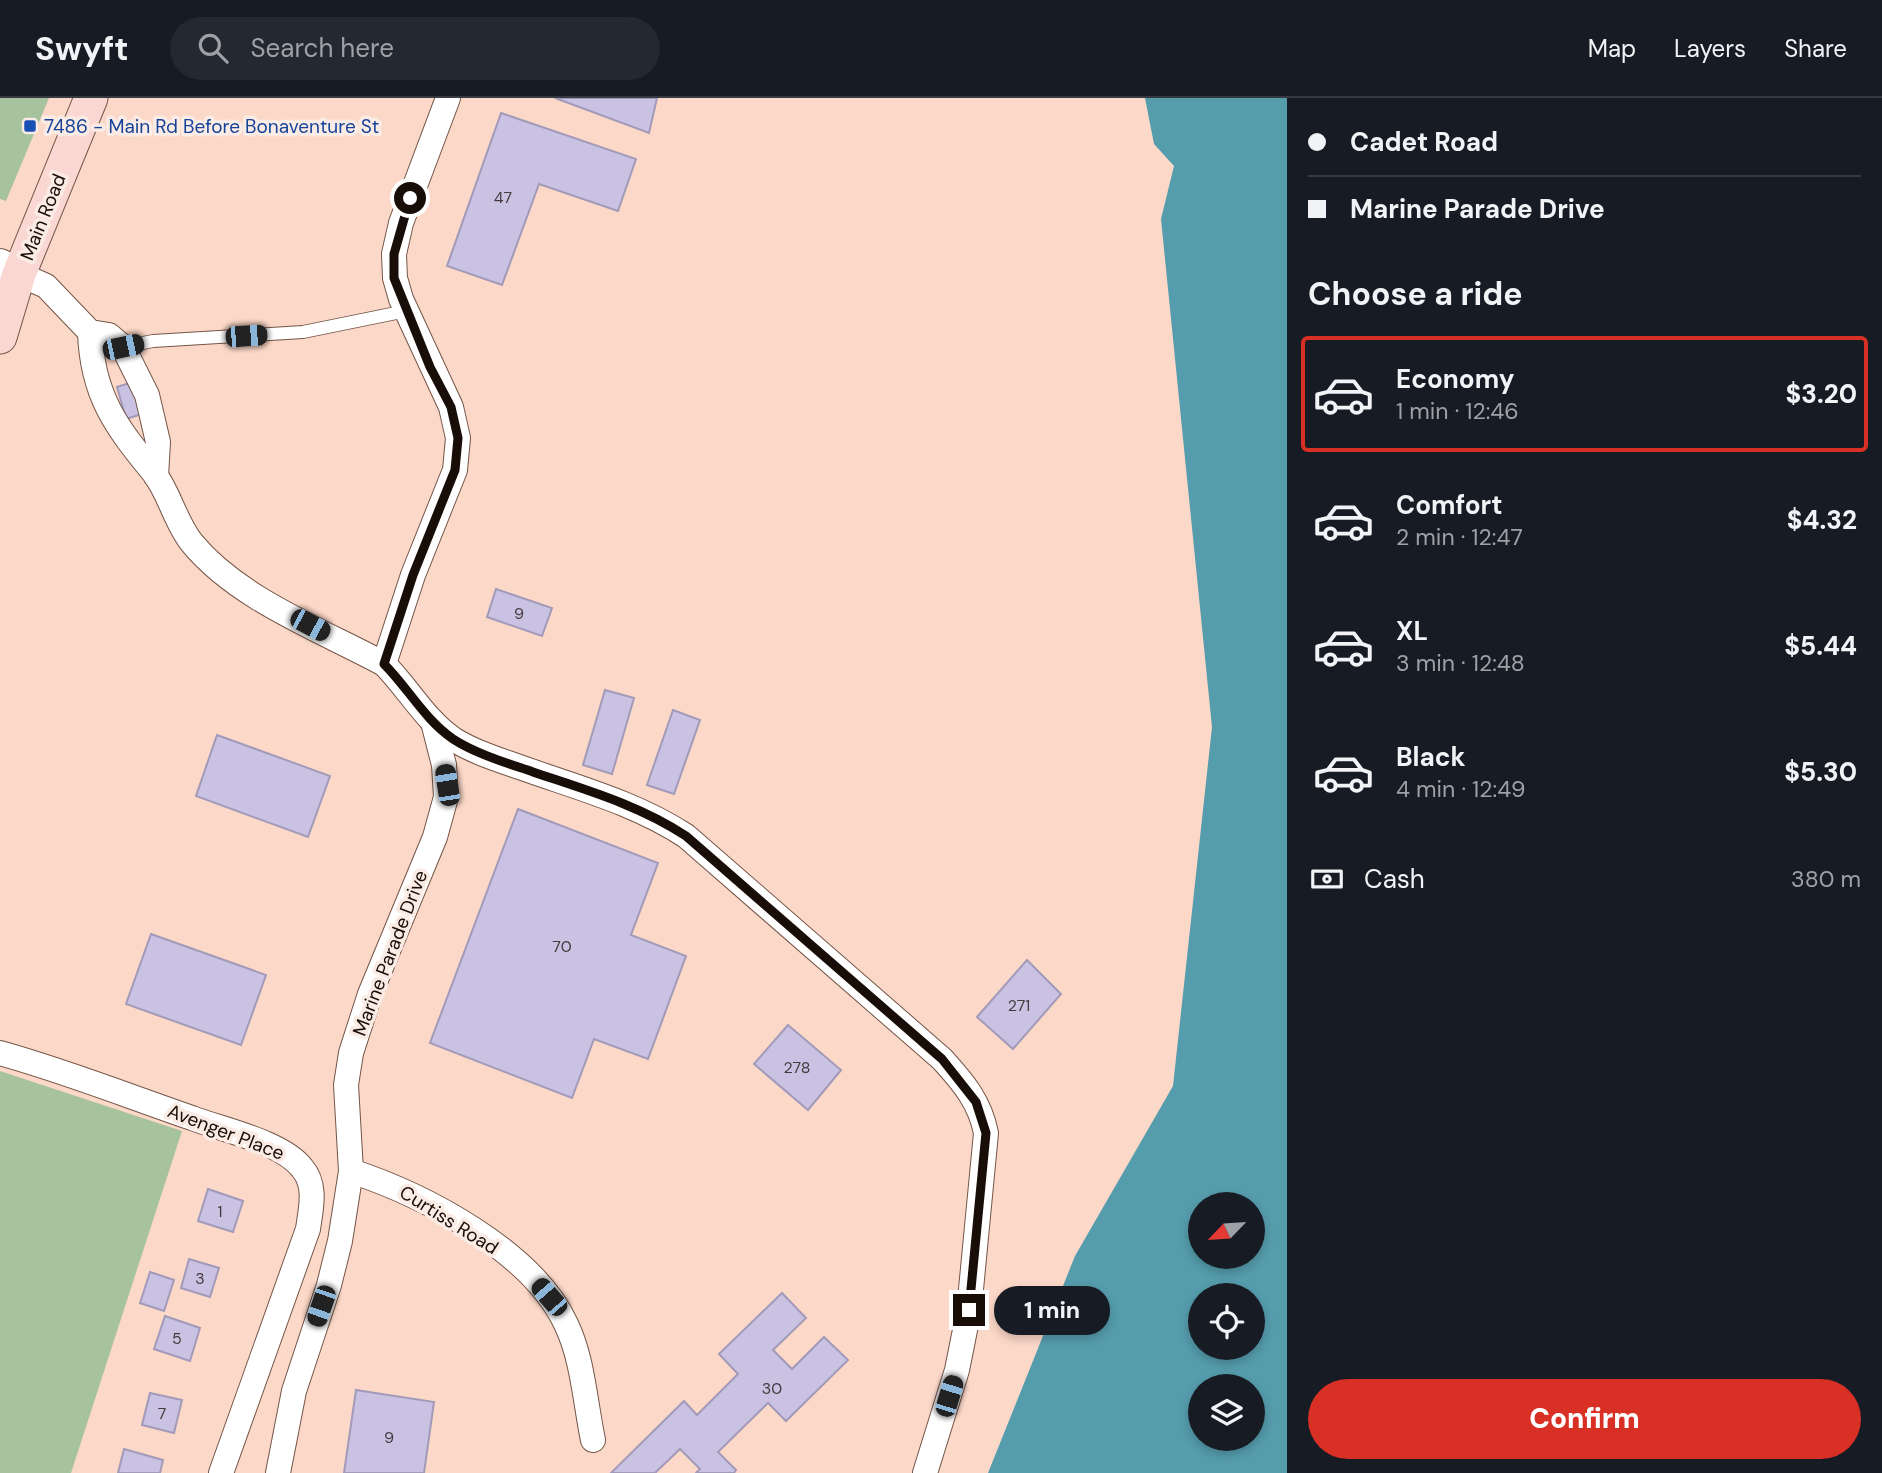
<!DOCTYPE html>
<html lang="en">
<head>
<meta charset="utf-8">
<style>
	body { margin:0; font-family:"DM Sans",sans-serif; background:#242831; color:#f1f3f6; height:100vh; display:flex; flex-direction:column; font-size:26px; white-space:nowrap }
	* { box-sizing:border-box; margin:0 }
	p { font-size:23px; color:#9ea1a6 }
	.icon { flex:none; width:38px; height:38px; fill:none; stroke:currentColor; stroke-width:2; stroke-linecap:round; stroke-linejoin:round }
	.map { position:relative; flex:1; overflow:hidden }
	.sheet { display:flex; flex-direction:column; background:#171b24; width:595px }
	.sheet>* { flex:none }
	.hud { display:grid; align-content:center; height:154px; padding:0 21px; background:#171b24 }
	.needle { width:46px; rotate:245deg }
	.tools { position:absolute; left:1188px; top:1094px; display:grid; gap:14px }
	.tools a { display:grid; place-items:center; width:77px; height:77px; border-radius:50%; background:#171b24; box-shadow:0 4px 10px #0003; font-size:35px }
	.end { position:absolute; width:32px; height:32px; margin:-16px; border:9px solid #190d08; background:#fff; box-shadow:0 0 0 4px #fff }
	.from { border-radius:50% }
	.bubble { position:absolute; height:49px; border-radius:24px; background:#171b24; box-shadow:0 4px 10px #0003; font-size:23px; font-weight:800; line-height:49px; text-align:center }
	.car { position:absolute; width:21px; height:42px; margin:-21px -10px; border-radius:9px; box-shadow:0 0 5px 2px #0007; background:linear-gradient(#222 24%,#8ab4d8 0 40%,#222 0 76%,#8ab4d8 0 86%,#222 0) }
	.hud b { display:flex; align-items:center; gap:24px; height:66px; font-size:26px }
	.hud b+b { border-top:2px solid #363941 }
	.hud i { width:18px; height:18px; background:#f1f3f6 }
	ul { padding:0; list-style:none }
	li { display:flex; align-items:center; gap:21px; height:116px; margin:0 14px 10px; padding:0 7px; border:4px solid transparent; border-radius:7px }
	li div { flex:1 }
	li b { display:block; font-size:26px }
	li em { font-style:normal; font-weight:800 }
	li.active { border-color:#d93025 }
	li>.icon { width:63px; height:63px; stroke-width:1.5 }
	h2 { padding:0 21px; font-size:32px; line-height:84px }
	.pay { display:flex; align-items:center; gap:18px; height:77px; padding:0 21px; font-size:26px }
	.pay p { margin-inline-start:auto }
	.primary-button { display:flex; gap:14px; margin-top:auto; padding:14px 21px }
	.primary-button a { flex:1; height:80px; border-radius:42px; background:#d93025; color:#fff; font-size:28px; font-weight:800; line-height:80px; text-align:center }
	header { display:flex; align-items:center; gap:42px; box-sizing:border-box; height:98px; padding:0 35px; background:#171b24; border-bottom:2px solid #363941 }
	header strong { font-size:33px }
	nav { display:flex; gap:38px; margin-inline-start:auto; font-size:24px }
	.search { width:490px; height:63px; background:#242831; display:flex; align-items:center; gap:18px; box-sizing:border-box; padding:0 24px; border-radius:38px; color:#9ea1a6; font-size:26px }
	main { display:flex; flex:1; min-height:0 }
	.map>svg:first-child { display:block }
	.green { fill:#a7c39d }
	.water { fill:#559cac; fill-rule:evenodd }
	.building { fill:#cac2e2; stroke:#a29ab9; stroke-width:2 }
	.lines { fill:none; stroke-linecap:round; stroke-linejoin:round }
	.service-casing { stroke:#735547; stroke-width:14 }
	.minor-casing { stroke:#735547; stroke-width:26 }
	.tertiary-casing { stroke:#735547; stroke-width:32 }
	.secondary-casing { stroke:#735547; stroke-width:35 }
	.service { stroke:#fff; stroke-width:12 }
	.minor { stroke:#fff; stroke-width:24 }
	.tertiary { stroke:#fff; stroke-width:30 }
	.secondary { stroke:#fad7d3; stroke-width:33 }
	.route { stroke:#190d08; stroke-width:9 }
	.transit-dot { fill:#1a4fb4; stroke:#faebe4; stroke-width:2.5 }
	.labels { text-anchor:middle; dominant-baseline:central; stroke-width:7; stroke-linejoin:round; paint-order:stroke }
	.number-label { font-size:16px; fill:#453a3e }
	.transit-label { font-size:19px; fill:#164399; stroke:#faebe4; text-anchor:start }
	.street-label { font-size:19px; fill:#190d08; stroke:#faebe4 }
</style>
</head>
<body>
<header>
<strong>Swyft</strong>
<div class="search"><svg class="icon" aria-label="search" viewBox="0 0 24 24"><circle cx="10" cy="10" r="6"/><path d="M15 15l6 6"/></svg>Search here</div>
<nav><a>Map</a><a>Layers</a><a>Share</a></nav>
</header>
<main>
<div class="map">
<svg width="1287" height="1375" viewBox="0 0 1287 1375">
	<rect width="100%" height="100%" fill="#fcd8c8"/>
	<g class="green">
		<polygon points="0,0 49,0 6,103 0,101"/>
		<polygon points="0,973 182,1033 71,1375 0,1375"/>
	</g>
	<path class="water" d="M1145,0H1287V1375H988L1075,1158L1173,988L1212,629L1161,121L1174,68L1154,46ZM1200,1106H1253V1158H1200ZM1200,1197H1253V1250H1200ZM1200,1288H1253V1340H1200Z"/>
	<g class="building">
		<polygon points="555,0 657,0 649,35"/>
		<polygon points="501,15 636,61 618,113 539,86 502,187 447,168"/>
		<polygon points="133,284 142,316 126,321 117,289"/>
		<polygon points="496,491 552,510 542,538 487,519"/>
		<polygon points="605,592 634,600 612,676 583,667"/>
		<polygon points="673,612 700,622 674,696 647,687"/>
		<polygon points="217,637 330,678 308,739 196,698"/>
		<polygon points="518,711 658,765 631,837 686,858 648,961 594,941 572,1000 430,945"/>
		<polygon points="151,836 266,877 241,947 126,906"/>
		<polygon points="1027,862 1061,896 1013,951 977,919"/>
		<polygon points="788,927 841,972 808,1012 754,966"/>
		<polygon points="208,1091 243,1103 233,1134 198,1123"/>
		<polygon points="189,1161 219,1170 210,1199 181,1190"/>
		<polygon points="150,1174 174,1182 164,1213 140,1205"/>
		<polygon points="782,1195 806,1220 773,1252 792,1271 824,1239 848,1262 786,1323 768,1305 718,1354 736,1372 734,1375 696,1375 700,1371 680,1351 655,1375 611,1375 684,1303 697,1317 738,1276 719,1256"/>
		<polygon points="165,1218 200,1230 190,1263 154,1251"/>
		<polygon points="356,1292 434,1304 424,1375 344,1375"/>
		<polygon points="150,1295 182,1302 174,1335 142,1327"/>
		<polygon points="124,1351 163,1362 160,1375 118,1375"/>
	</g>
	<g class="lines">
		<g class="service-casing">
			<polyline id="service" points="123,249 153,243 303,234 406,213"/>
		</g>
		<g class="minor-casing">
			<g id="minor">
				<polyline points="19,176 46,188 90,234 109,237 123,249 147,297 158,344 156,378"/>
				<path d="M90,234C92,297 116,329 154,375C170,396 175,424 192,445C238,501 321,532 384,566C408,590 425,622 453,641C475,655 503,663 528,672C582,691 637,706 686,738L942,961C963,984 980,1004 986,1035L969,1212L957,1272L925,1375"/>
				<polyline points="384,566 413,477 455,372 458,340 451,309 401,201 395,180 394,156 401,125 448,0"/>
				<path d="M0,955C65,973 128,998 192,1020C223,1032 282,1044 302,1070C317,1087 311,1110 308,1131L221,1375"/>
				<path d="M351,1073C424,1097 532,1153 566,1226C583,1261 585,1304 593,1342"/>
				<polyline points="278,1375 294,1293 329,1187 340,1143 351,1073 346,987 351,955 370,896 435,739 446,699 444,667 433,624"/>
			</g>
		</g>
		<g class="tertiary-casing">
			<polyline id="tertiary" points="0,166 19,176"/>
		</g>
		<g class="secondary-casing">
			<polyline id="secondary" points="0,239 19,176 91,0"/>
		</g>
		<use href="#service" class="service"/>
		<use href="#minor" class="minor"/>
		<use href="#tertiary" class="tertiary"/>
		<use href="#secondary" class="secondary"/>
	</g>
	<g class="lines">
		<path class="route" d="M410,100L394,156V180L430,269L451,309L458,340L455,372L413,477L384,566C408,590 425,622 453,641C476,656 507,665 533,674C586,692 639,707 686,738L942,961L976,1004L986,1035L969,1212"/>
	</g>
	<rect class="transit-dot" x="23" y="21" width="14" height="14" rx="3.5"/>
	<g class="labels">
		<g class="number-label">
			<text x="503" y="99">47</text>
			<text x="519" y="515">9</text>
			<text x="562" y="848">70</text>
			<text x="1019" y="907">271</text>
			<text x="797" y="969">278</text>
			<text x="220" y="1113">1</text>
			<text x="200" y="1180">3</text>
			<text x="177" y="1240">5</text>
			<text x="772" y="1290">30</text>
			<text x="162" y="1315">7</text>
			<text x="389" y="1339">9</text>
		</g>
		<g class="transit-label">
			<text x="44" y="28">7486 - Main Rd Before Bonaventure St</text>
		</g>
		<g class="street-label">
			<text transform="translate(43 119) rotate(-68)">Main Road</text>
			<text transform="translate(390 855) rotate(-69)">Marine Parade Drive</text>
			<text transform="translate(226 1034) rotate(21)">Avenger Place</text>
			<text transform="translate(449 1122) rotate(32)">Curtiss Road</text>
		</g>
	</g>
</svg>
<div class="tools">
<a><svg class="needle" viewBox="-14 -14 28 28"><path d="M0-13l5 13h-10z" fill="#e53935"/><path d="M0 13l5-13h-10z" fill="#9ea1a6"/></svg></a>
<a><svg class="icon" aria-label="locate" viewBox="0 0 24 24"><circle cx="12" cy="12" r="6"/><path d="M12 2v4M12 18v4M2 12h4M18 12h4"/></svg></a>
<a><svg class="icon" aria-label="layers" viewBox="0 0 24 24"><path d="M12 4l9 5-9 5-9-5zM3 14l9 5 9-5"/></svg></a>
</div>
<i class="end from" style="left:410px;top:100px"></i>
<i class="end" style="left:969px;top:1212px"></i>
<div class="bubble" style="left:994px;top:1188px;width:116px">1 min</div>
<i class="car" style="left:246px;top:238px;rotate:86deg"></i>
<i class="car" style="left:123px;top:249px;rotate:78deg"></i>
<i class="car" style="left:310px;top:527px;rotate:118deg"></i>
<i class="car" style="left:447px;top:687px;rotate:351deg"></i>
<i class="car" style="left:549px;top:1199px;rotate:319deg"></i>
<i class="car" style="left:321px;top:1208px;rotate:199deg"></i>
<i class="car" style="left:949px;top:1298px;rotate:17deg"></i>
</div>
<section class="sheet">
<div class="hud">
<b><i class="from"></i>Cadet Road</b>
<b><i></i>Marine Parade Drive</b>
</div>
<h2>Choose a ride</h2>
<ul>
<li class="active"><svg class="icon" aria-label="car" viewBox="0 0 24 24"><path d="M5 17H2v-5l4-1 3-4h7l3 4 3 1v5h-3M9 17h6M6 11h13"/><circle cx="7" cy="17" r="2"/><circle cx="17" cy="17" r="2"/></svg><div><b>Economy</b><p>1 min · 12:46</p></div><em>$3.20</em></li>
<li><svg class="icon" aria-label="car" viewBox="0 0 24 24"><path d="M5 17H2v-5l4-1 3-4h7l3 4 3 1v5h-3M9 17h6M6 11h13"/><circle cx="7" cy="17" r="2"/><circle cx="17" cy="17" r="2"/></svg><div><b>Comfort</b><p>2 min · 12:47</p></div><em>$4.32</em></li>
<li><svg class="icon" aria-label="car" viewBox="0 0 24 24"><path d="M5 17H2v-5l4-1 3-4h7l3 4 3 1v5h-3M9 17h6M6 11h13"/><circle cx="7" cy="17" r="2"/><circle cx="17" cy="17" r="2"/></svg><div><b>XL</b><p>3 min · 12:48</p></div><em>$5.44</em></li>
<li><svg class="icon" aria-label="car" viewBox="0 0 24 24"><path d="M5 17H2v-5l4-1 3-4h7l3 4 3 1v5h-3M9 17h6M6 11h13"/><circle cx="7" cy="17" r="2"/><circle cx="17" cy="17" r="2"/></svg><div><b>Black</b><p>4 min · 12:49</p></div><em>$5.30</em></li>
</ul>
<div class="pay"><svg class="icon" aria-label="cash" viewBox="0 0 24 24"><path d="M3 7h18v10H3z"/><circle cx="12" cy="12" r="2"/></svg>Cash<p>380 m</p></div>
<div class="primary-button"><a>Confirm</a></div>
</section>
</main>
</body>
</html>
